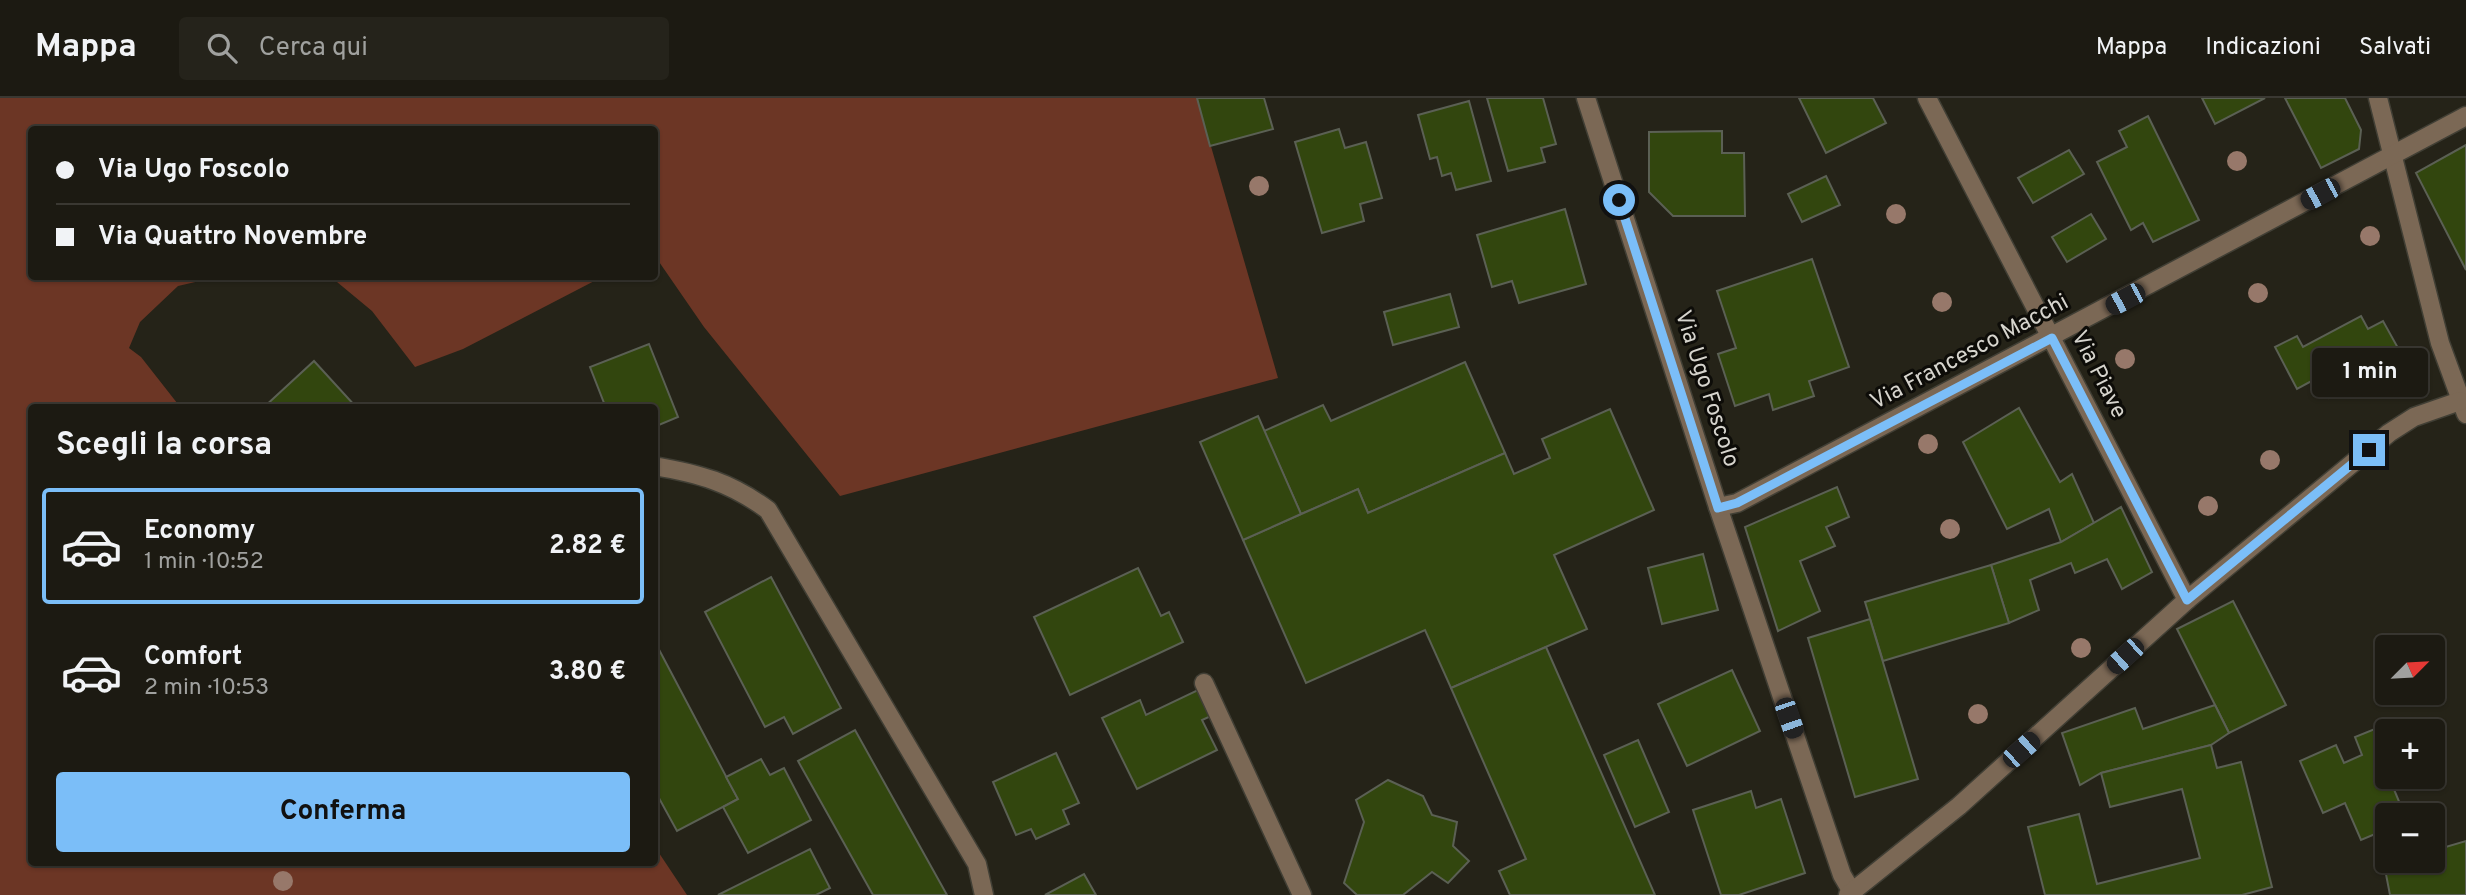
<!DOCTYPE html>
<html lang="it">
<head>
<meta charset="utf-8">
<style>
	body { margin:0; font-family:Overpass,sans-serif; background:#25231b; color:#f1f3f6; height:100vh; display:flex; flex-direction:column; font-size:26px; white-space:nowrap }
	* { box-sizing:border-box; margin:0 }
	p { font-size:23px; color:#a0a19f }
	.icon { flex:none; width:38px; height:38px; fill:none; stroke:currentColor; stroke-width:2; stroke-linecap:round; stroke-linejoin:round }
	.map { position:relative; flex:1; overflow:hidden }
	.details { position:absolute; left:28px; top:306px; width:630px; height:462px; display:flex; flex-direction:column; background:#1c1a12; border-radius:7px; box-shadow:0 2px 5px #0004,0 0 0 2px #3a3832 }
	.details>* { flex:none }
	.banner { position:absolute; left:28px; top:28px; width:630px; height:154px; border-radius:7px; box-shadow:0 2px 5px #0004,0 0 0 2px #3a3832; display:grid; align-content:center; height:154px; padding:0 28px; background:#1c1a12 }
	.needle { width:46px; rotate:66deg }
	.controls { position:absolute; left:2375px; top:537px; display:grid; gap:14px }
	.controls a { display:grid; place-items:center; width:70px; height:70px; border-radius:7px; background:#1c1a12; box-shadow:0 2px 5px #0004,0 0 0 2px #3a3832; font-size:35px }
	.end { position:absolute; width:32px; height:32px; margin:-16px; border:9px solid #7bbef8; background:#111; box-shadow:0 0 0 4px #111 }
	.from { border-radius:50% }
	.bubble { position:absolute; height:49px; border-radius:7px; background:#1c1a12; box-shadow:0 2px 5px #0004,0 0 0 2px #3a3832; font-size:23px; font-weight:700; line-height:49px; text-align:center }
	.car { position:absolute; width:21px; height:42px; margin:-21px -10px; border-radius:9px; box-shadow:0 0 5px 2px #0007; background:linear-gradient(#222 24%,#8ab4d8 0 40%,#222 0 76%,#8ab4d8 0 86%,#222 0) }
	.banner b { display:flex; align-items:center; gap:24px; height:66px; font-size:26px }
	.banner b+b { border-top:2px solid #3a3832 }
	.banner i { width:18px; height:18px; background:#f1f3f6 }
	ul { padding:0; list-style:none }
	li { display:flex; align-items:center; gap:21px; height:116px; margin:0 14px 10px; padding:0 14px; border:4px solid transparent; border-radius:7px }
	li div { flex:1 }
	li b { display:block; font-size:26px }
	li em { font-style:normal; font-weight:700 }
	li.current { border-color:#7bbef8 }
	li>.icon { width:63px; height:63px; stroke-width:1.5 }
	h2 { padding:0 28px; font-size:32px; line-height:84px }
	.primary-button { display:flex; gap:14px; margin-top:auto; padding:14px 28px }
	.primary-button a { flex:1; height:80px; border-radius:7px; background:#7bbef8; color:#111; font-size:28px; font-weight:700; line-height:80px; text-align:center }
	header { display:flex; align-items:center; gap:42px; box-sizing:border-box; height:98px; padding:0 35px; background:#1c1a12; border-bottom:2px solid #3a3832 }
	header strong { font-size:33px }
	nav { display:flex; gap:38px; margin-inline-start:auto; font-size:24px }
	.search { width:490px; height:63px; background:#25231b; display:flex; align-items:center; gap:18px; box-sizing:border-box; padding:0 24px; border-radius:7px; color:#a0a19f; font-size:26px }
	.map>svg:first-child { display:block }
	.green { fill:#6c3625 }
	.building { fill:#32460e; stroke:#5b6054; stroke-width:2 }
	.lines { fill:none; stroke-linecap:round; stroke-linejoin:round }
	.minor-casing { stroke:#413f35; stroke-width:21 }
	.minor { stroke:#7b6855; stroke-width:18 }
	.tree { fill:#97786a }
	.route { stroke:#7bbef8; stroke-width:9 }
	.labels { text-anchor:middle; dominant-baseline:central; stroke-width:6; stroke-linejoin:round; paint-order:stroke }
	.street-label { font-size:23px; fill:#d6d4cd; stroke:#0d0c08 }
</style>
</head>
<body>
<header>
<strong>Mappa</strong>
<div class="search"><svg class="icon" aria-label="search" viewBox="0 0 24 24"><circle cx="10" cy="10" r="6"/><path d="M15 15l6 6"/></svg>Cerca qui</div>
<nav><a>Mappa</a><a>Indicazioni</a><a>Salvati</a></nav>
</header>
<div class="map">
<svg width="2466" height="797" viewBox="0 0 2466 797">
	<rect width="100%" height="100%" fill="#252318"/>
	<g class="green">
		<polygon points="0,0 1197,0 1278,280 840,398 704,229 655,158 654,32 32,32 32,178 217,179 178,188 140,224 129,250 141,259 181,310 32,310 32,765 654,765 655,749 687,797 0,797"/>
		<polygon points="331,179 602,179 463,251 415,269 372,213"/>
	</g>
	<g class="building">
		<polygon points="1197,0 1264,0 1273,31 1210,48"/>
		<polygon points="1487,0 1543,0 1556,46 1541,50 1545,64 1508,73"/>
		<polygon points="1799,0 1873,0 1886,25 1826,55"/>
		<polygon points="2202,0 2265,0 2215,26"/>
		<polygon points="2285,0 2345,0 2361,32 2359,51 2321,70"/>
		<polygon points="1469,3 1491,83 1456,92 1451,75 1442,78 1437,59 1430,61 1418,17"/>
		<polygon points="2148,18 2199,122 2153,144 2143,125 2131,132 2097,64 2127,49 2119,33"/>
		<polygon points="1339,31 1345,50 1366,44 1382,100 1360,106 1364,123 1322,135 1295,44"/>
		<polygon points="1722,33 1722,55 1744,55 1745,118 1673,118 1649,94 1649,34"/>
		<polygon points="2466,47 2466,172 2416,75"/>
		<polygon points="2069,52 2084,76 2033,105 2018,80"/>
		<polygon points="1826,78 1840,107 1802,124 1788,96"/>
		<polygon points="1565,111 1586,186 1519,205 1512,183 1492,189 1477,137"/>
		<polygon points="2091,116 2106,141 2067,164 2052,139"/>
		<polygon points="1812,161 1849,269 1809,283 1814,298 1773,312 1769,296 1735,308 1718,256 1736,250 1717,193"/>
		<polygon points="1450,196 1459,229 1393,247 1384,214"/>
		<polygon points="2361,218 2368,231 2383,223 2398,250 2376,262 2382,272 2329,300 2319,279 2297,291 2275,249 2297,238 2303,249"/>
		<polygon points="649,246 678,319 654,329 654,310 606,310 590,269"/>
		<polygon points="314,263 357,310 263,310"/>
		<polygon points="1465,264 1505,355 1368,415 1358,391 1301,416 1264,333 1323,307 1331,323"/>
		<polygon points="2019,310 2060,384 2072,376 2094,425 2061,444 2049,411 2007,431 1963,344"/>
		<polygon points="1610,311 1654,412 1554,457 1587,531 1451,590 1425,532 1306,585 1243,442 1358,391 1368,415 1505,355 1514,376 1550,360 1542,341"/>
		<polygon points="1258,318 1301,416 1243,442 1200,344"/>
		<polygon points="1837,389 1849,419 1826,429 1835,448 1800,463 1820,513 1778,533 1745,429"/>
		<polygon points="2121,409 2152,474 2122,491 2107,461 2075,475 2071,465 2030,482 2039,512 2009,525 1991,467 2061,444"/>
		<polygon points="1703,456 1718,512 1662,526 1648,470"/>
		<polygon points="1991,467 2009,525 1883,563 1865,504"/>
		<polygon points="1138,470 1161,518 1169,514 1183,544 1070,597 1034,519"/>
		<polygon points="771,479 841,610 793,636 784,619 765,629 705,514"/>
		<polygon points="2233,503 2286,607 2229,635 2177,531"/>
		<polygon points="1870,521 1918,681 1855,699 1808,540"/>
		<polygon points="655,544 738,701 677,733 654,691"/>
		<polygon points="1546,549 1655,797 1510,797 1499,773 1526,761 1451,590"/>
		<polygon points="1732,572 1760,633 1687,668 1658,606"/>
		<polygon points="1198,592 1211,618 1202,622 1217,652 1137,691 1102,620 1140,602 1146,617"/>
		<polygon points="2215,607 2229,635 2211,647 2101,675 2080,687 2062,635 2135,610 2143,631"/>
		<polygon points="2397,622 2402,634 2387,634 2387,679 2416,679 2393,689 2405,718 2387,718 2387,731 2361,742 2345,705 2323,715 2300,663 2336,647 2344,665 2362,657 2355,639"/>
		<polygon points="855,632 947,797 873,797 798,663"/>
		<polygon points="1638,642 1669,714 1635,729 1604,657"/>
		<polygon points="2211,647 2217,670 2241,664 2272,789 2242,797 2045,797 2028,729 2079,716 2097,786 2200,760 2182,691 2110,709 2101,675"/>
		<polygon points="1056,655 1079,705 1063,712 1069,726 1036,741 1031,731 1016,737 993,684"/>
		<polygon points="761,661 770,677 784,670 811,722 748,755 723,709 738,701 726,679"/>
		<polygon points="1388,682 1423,698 1432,717 1457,724 1453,748 1469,763 1448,785 1432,774 1403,797 1357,797 1344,785 1364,724 1356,702"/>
		<polygon points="1751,693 1756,710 1781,701 1805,775 1739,797 1721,797 1693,712"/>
		<polygon points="2466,743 2466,797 2390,797 2384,766 2395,763 2432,763 2432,753"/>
		<polygon points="810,751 830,790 816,797 718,797"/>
		<polygon points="1084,776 1096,797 1045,797"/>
	</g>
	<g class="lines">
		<g class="minor-casing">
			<g id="minor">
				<polyline points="1586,0 1718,409 1842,777 1852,794"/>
				<polyline points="1927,0 2187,502"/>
				<polyline points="2378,0 2440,245 2466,316"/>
				<path d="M654,368C700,376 730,384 768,412L977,766L984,797"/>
				<polyline points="1718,409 1737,405 2466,18"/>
				<polyline points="1204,585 1302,797"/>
				<polyline points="1848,797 1959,708 2187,502 2389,335 2414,319 2460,303"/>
			</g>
		</g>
		<use href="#minor" class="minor"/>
	</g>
	<g class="tree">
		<circle cx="2237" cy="63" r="10"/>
		<circle cx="1259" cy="88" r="10"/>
		<circle cx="1896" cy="116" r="10"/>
		<circle cx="2370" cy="138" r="10"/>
		<circle cx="2258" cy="195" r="10"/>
		<circle cx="1942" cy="204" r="10"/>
		<circle cx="2125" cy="261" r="10"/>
		<circle cx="1928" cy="346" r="10"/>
		<circle cx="2270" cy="362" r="10"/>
		<circle cx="2208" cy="408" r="10"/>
		<circle cx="1950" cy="431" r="10"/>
		<circle cx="2081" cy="550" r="10"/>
		<circle cx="1978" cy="616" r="10"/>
		<circle cx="283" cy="783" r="10"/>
	</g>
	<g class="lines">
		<polyline class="route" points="1619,102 1718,410 1737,405 2052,240 2187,502 2369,352"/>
	</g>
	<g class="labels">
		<g class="street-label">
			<text transform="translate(1970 255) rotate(-28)">Via Francesco Macchi</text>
			<text transform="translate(2098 277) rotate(63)">Via Piave</text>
			<text transform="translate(1706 291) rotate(72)">Via Ugo Foscolo</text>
		</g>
	</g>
</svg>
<div class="controls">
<a><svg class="needle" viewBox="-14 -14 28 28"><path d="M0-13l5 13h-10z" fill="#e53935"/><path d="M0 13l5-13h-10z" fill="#a0a19f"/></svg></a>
<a>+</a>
<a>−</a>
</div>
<i class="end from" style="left:1619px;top:102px"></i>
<i class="end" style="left:2369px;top:352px"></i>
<div class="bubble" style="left:2312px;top:250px;width:116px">1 min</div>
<i class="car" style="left:2320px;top:96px;rotate:242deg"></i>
<i class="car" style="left:2125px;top:201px;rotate:242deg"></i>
<i class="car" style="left:2125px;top:558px;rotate:228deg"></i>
<i class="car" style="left:1789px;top:620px;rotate:161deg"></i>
<i class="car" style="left:2021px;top:652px;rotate:48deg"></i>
<div class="banner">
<b><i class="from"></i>Via Ugo Foscolo</b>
<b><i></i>Via Quattro Novembre</b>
</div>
<section class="details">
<h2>Scegli la corsa</h2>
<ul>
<li class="current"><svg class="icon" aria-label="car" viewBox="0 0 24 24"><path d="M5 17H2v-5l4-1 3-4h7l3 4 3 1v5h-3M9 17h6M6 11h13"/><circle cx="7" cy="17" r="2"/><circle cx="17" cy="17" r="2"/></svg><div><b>Economy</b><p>1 min · 10:52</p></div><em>2.82 €</em></li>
<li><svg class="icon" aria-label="car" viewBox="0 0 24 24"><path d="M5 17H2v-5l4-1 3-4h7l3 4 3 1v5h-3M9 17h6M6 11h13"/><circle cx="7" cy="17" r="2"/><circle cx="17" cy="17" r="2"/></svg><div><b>Comfort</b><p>2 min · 10:53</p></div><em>3.80 €</em></li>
</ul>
<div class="primary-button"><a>Conferma</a></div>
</section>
</div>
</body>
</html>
